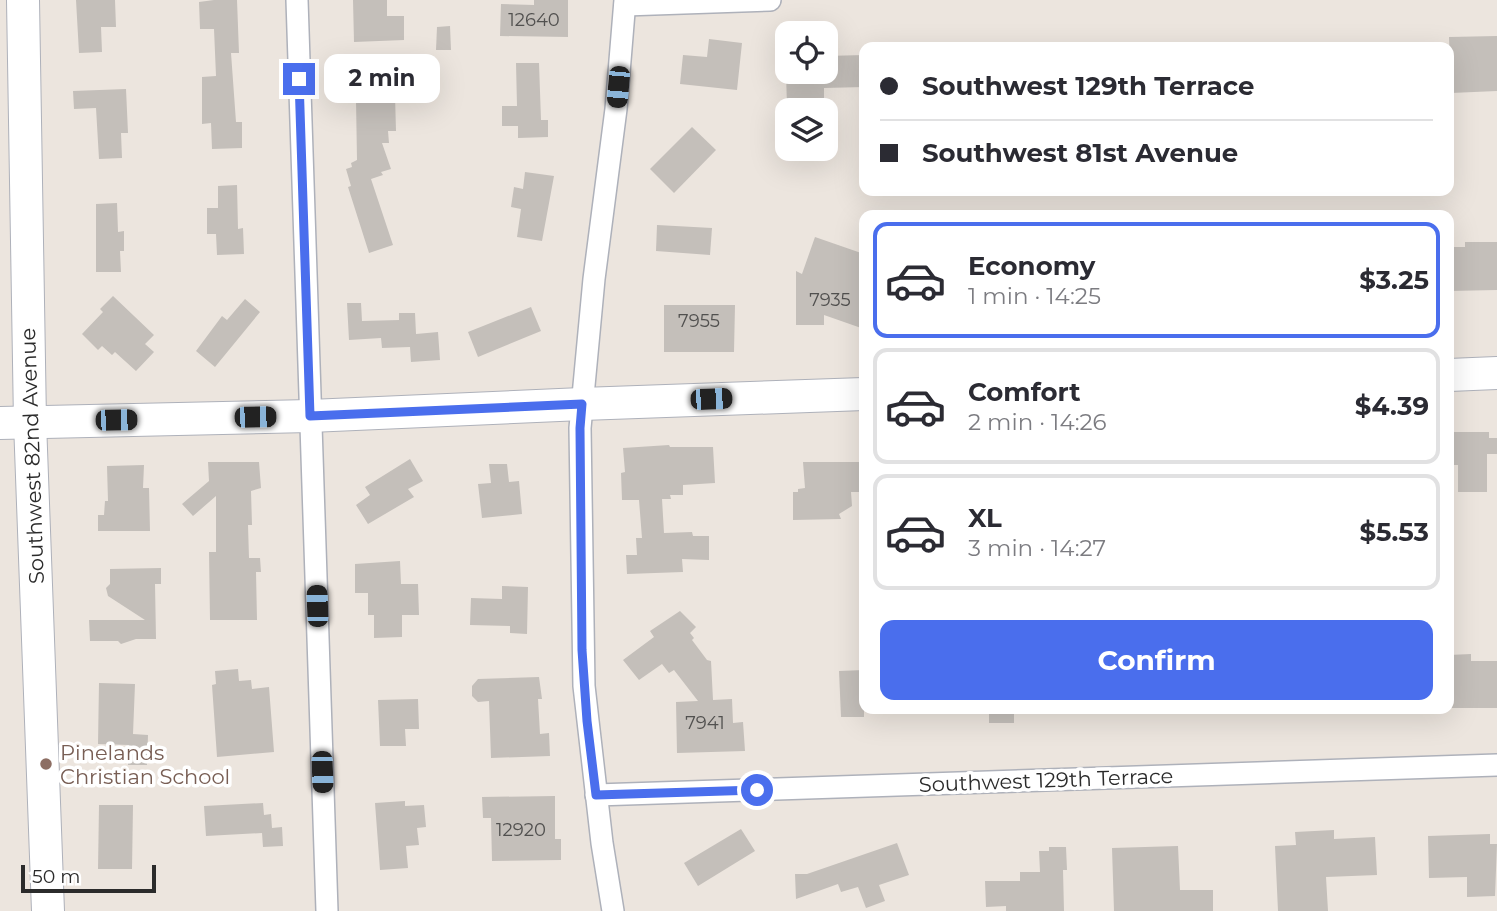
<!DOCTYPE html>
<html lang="en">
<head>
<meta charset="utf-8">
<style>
	body { margin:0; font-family:Montserrat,sans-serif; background:#f7f7f7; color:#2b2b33; height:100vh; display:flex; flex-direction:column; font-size:26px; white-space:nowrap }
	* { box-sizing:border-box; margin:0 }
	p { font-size:23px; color:#7c7c81 }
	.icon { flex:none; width:38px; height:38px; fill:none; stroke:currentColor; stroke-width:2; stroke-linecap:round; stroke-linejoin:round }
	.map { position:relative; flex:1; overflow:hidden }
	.panel { position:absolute; left:859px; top:210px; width:595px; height:504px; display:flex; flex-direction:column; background:#fff; border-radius:14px; box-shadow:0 7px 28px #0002 }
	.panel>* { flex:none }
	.guide { position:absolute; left:859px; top:42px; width:595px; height:154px; border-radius:14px; box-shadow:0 7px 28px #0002; display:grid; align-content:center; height:154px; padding:0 21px; background:#fff }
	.controls { position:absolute; left:775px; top:21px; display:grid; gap:14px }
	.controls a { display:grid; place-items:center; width:63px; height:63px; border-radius:14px; background:#fff; box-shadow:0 7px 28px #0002; font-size:35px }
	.scale { position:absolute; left:21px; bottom:18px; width:135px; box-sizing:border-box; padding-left:7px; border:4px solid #2b2b2b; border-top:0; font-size:19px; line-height:24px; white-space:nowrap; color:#2b2b2b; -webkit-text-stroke:5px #fff; paint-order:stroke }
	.end { position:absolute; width:32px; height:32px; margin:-16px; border:9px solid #4a6eed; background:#fff; box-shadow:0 0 0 4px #fff }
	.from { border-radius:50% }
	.bubble { position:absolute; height:49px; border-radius:14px; background:#fff; box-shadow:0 7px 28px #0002; font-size:23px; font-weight:700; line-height:49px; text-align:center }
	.car { position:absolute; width:21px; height:42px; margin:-21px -10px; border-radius:9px; box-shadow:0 0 5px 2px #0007; background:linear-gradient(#222 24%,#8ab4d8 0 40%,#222 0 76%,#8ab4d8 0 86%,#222 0) }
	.guide b { display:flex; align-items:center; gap:24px; height:66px; font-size:26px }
	.guide b+b { border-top:2px solid #e1e1e2 }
	.guide i { width:18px; height:18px; background:#2b2b33 }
	ul { padding:12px 0 0; list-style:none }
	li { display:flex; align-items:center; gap:21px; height:116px; margin:0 14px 10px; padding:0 7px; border:4px solid #e1e1e2; border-radius:14px }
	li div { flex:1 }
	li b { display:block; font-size:26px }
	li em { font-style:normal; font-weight:700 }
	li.current { border-color:#4a6eed }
	li>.icon { width:63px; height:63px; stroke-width:1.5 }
	.button { display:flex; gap:14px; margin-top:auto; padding:14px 21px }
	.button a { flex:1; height:80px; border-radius:14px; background:#4a6eed; color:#fff; font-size:28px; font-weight:700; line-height:80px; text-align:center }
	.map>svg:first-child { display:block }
	.building { fill:#c4bfba }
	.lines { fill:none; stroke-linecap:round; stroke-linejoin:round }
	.street-casing { stroke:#aeb1ba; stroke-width:24 }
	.secondary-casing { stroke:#aeb1ba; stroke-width:34 }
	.street { stroke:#fff; stroke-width:21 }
	.secondary { stroke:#fff; stroke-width:32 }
	.route { stroke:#4a6eed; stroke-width:9 }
	.education-dot { fill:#8d6e63; stroke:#fff; stroke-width:2.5 }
	.labels { text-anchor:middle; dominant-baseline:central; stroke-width:7; stroke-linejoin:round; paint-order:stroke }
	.number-label { font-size:18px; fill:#51504f }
	.street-label { font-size:21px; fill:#2b2b2b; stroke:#fff }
	.education-label { font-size:21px; fill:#785e54; stroke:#fff; text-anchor:start }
</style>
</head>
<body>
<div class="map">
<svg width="1497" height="911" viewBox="0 0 1497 911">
	<rect width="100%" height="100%" fill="#ece5de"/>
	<g class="building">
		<polygon points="76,0 115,0 116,27 101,27 102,52 79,53"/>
		<polygon points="214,0 237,0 239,53 231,53 236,122 242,122 242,148 212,149 211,123 202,124 202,77 216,76 214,29 200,29 199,2"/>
		<polygon points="353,0 387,0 387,16 404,16 404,40 354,42"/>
		<polygon points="534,0 568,0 568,37 500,36 501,4 534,5"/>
		<polygon points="450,26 451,50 436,50 437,27"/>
		<polygon points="1497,36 1497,91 1451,93 1449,37"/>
		<polygon points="709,39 742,43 737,90 680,84 683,55 707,57"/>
		<polygon points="864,55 864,87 824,88 824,105 787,107 786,72 826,72 826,56"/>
		<polygon points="516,63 539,63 541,120 548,120 548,137 518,138 518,126 502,126 502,106 517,106"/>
		<polygon points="400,75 401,95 395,95 396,131 388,131 389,143 382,143 391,169 381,172 383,175 371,179 393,245 369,253 348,187 351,186 346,169 352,167 351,163 357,160 356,100 345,100 345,76"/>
		<polygon points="126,89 128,133 121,133 122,158 99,159 96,108 74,109 73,91"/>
		<polygon points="692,127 716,150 674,193 650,169"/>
		<polygon points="525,172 554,176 542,241 517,237 521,209 511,207 514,187 523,189"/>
		<polygon points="237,185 238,229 243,228 244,254 217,255 216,234 207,234 207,208 218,208 218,186"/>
		<polygon points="117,203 118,232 124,231 124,251 120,251 121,272 96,272 96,204"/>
		<polygon points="657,225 712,228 710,255 656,251"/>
		<polygon points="815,237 864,254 864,329 824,315 824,325 796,325 796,271 802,274"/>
		<polygon points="1465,242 1497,242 1497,290 1449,291 1449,247 1465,247"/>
		<polygon points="113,296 154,335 145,344 154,352 136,371 115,352 112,355 102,346 98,350 82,334 103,312 100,309"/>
		<polygon points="245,299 260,312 215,367 196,351 222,316 227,320"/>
		<polygon points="347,303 361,303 362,321 399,320 399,313 415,313 416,334 438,332 440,360 411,362 410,347 382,348 381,338 349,340"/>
		<polygon points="664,305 735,305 734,352 664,352"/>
		<polygon points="531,307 541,331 478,357 468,332"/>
		<polygon points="1450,432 1489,432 1489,438 1497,438 1497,454 1487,454 1487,492 1458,492 1458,465 1449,465"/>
		<polygon points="669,445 670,447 713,447 715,483 683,485 683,495 670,495 671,499 662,499 664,533 692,532 693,536 709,536 709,560 682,559 683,572 627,574 626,555 637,555 636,538 642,538 639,500 622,500 621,473 625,472 623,448"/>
		<polygon points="410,459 423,481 408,489 414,497 368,524 356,505 370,495 365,487"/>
		<polygon points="208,462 259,462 261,488 251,491 252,525 248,525 249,558 260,558 261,572 256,572 257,620 210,620 209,552 216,552 216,496 193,516 182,504 209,481"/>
		<polygon points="803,462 864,462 864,492 851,492 852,506 839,514 841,519 793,520 793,492 798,492 798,489 805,488"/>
		<polygon points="489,464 507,464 509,482 519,481 522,514 482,518 478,484 491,483"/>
		<polygon points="144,465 143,488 149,488 150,531 98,531 98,515 104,515 105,501 108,501 107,466"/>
		<polygon points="400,561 401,584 418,584 419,615 402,615 402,637 374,638 374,615 368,615 368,593 355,593 355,564"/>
		<polygon points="161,568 161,584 155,584 156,639 136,639 121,644 118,641 90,641 89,620 145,620 108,596 106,588 110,584 110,569"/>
		<polygon points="502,586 528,587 527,634 510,633 510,626 470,625 471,598 502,599"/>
		<polygon points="680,611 696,627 690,633 694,638 692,640 707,660 711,661 713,700 732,699 733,723 743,722 745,751 677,753 676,702 698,701 674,670 669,673 662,664 639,680 623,660 654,637 650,631"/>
		<polygon points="1471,654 1471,661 1497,661 1497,708 1449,708 1449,655"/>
		<polygon points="238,669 239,681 251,680 252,689 269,687 274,752 217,757 212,685 216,684 215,671"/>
		<polygon points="864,670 864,717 841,717 839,671"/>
		<polygon points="539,677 542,699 538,699 540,734 549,733 550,756 491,758 489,701 478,702 472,696 472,686 478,679"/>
		<polygon points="99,683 135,684 133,734 148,735 147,765 128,765 129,745 98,744"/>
		<polygon points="418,699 419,729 405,729 406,746 380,746 378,700"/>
		<rect x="989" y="709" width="25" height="14"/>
		<polygon points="555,796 555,839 561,839 561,860 492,861 491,818 483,818 482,797"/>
		<polygon points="405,801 405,806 424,805 426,827 417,828 419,845 406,846 408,868 380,870 375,803"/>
		<polygon points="263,803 264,815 271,814 272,828 282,827 283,846 263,847 262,833 206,836 204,806"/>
		<polygon points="99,805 133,805 132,869 98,869"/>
		<polygon points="741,829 755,851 698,886 684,863"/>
		<polygon points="1334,830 1334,839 1375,837 1377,875 1326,877 1328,911 1278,911 1275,846 1296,845 1295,832"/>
		<polygon points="1490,834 1490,844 1497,844 1495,896 1467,897 1467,877 1429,878 1428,836"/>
		<polygon points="897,843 909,875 879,885 885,901 866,908 858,887 841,892 838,884 796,899 795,874 807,874"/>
		<polygon points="1178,846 1180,890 1213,890 1213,911 1114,911 1112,848"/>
		<polygon points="1049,847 1066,847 1067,870 1063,870 1064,911 1006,911 1006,906 986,907 985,881 1020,881 1020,872 1040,872 1039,851 1049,851"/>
	</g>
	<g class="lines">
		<g class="street-casing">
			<g id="street">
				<polyline points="297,0 327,911"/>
				<polyline points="625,5 770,0"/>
				<polyline points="596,795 1497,765"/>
				<polyline points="613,911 602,843 584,686 580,428 594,279 616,109 625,0"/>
			</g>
		</g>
		<g class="secondary-casing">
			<g id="secondary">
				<polyline points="23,0 30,422 48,911"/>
				<polyline points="1449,375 1497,373"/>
				<polyline points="0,423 310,416 582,404 864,394"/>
			</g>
		</g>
		<use href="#street" class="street"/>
		<use href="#secondary" class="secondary"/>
	</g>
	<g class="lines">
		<polyline class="route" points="299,79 310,416 582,404 580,428 582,650 587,721 596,795 757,790"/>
	</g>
	<circle class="education-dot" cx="46" cy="764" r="7"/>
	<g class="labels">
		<g class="number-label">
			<text x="534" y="20">12640</text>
			<text x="830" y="300">7935</text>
			<text x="699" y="321">7955</text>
			<text x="705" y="723">7941</text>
			<text x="521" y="830">12920</text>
		</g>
		<g class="street-label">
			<text transform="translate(32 456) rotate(-92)">Southwest 82nd Avenue</text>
			<text transform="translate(1046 780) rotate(-2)">Southwest 129th Terrace</text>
		</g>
		<g class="education-label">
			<text x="60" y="752">Pinelands<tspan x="60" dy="24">Christian School</tspan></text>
		</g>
	</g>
</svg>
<div class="controls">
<a><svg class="icon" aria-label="locate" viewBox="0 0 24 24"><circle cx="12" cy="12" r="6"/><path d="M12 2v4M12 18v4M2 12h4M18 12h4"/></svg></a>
<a><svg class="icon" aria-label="layers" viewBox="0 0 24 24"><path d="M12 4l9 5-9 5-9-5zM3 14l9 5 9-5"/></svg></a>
</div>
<div class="scale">50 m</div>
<i class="end from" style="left:757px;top:790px"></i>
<i class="end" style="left:299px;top:79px"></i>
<div class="bubble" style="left:324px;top:54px;width:116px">2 min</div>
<i class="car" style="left:618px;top:87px;rotate:185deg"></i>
<i class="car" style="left:711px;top:399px;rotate:88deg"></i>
<i class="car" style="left:255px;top:417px;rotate:89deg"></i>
<i class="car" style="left:116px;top:420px;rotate:89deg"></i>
<i class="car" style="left:317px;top:606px;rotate:358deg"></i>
<i class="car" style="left:322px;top:772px;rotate:178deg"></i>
<div class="guide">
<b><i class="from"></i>Southwest 129th Terrace</b>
<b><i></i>Southwest 81st Avenue</b>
</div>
<section class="panel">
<ul>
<li class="current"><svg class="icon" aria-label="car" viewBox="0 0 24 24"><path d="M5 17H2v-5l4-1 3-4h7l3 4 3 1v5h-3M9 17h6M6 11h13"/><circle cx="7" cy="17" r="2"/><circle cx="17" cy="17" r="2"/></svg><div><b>Economy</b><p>1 min · 14:25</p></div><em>$3.25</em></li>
<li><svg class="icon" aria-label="car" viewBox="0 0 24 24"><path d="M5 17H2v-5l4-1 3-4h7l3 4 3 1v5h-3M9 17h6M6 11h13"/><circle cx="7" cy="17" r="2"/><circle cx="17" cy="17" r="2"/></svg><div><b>Comfort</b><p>2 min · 14:26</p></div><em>$4.39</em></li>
<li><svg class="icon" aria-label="car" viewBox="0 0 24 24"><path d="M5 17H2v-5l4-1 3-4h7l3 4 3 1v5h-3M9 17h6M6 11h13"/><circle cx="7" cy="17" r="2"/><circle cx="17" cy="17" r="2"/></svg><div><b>XL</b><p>3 min · 14:27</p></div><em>$5.53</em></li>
</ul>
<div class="button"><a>Confirm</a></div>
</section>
</div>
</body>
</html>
